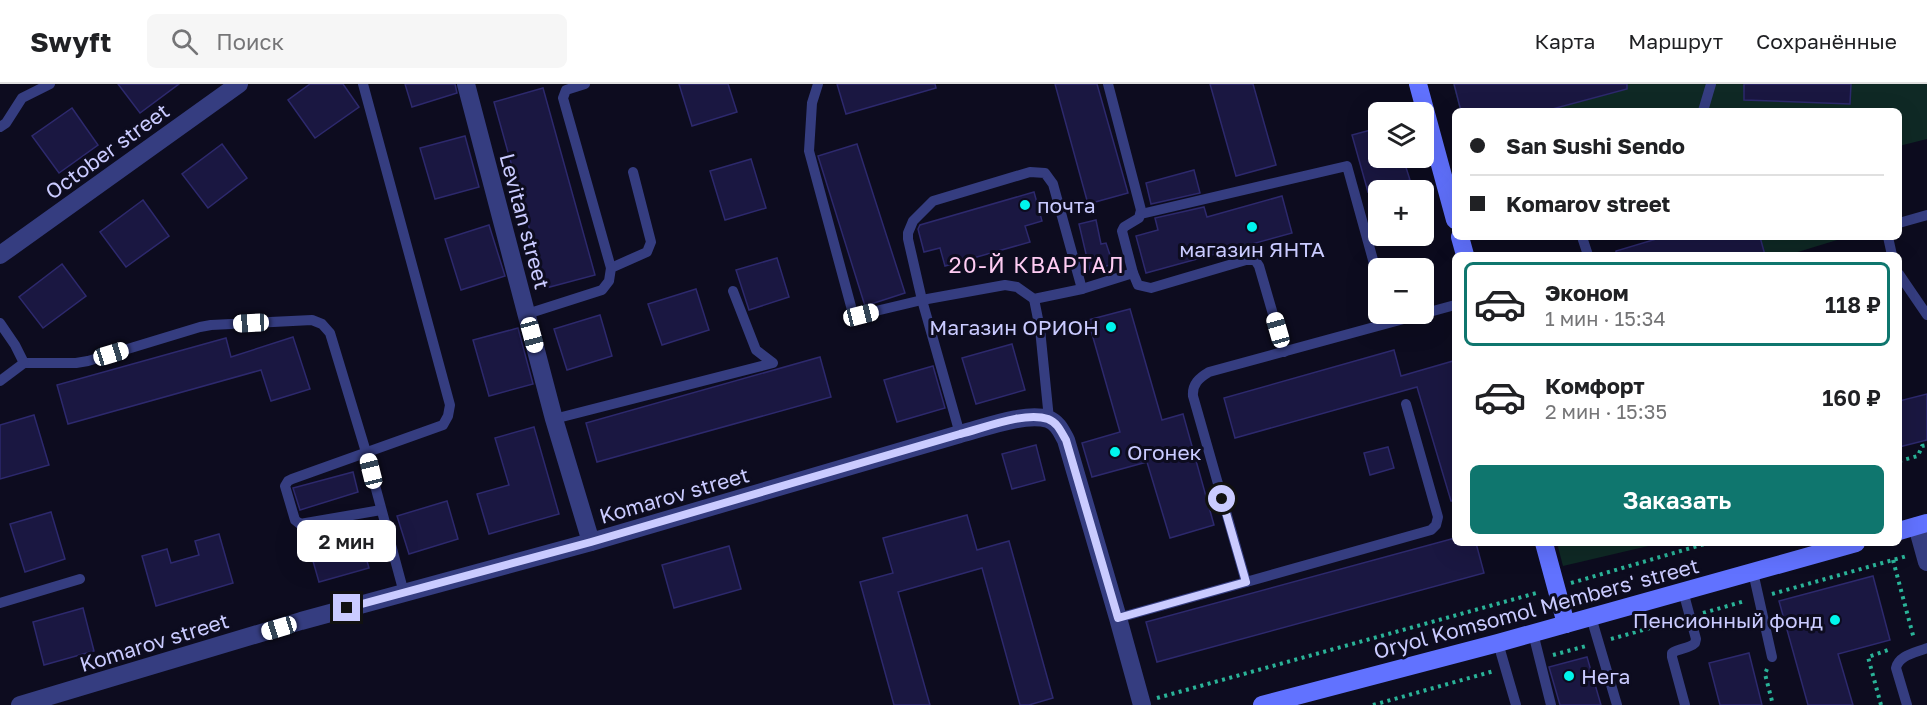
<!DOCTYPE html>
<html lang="ru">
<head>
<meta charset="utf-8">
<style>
	body { margin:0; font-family:"Golos Text",sans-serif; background:#f6f6f6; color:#202124; height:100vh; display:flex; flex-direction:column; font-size:22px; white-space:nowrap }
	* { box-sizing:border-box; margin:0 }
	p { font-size:20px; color:#757577 }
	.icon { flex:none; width:33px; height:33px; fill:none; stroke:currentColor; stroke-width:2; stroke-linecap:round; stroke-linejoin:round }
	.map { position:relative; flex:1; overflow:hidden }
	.sheet { position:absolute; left:1452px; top:168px; width:450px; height:294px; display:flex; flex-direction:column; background:#fff; border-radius:9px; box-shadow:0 6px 24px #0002 }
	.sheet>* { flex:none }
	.guide { position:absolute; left:1452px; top:24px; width:450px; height:132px; border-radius:9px; box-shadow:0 6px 24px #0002; display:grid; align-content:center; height:132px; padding:0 18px; background:#fff }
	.fabs { position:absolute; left:1368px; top:18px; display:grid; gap:12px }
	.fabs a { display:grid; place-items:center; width:66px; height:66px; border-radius:9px; background:#fff; box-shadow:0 6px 24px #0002; font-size:30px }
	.end { position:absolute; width:27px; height:27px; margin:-14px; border:8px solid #cacbff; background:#111; box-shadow:0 0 0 3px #111 }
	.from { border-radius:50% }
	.bubble { position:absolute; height:42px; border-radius:9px; background:#fff; box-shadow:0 6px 24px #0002; font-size:20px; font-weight:600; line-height:42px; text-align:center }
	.car { position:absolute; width:18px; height:36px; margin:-18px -9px; border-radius:8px; box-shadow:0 0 4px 2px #0007; background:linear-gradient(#fff 24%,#345 0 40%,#fff 0 76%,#345 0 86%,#fff 0) }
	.guide b { display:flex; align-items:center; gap:21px; height:57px; font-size:22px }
	.guide b+b { border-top:2px solid #e0e0e0 }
	.guide i { width:15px; height:15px; background:#202124 }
	ul { padding:10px 0 0; list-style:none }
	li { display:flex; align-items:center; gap:18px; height:84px; margin:0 12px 9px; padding:0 6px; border:3px solid transparent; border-radius:9px }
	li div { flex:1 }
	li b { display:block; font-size:22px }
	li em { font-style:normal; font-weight:600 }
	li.active { border-color:#0f766e }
	li>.icon { width:54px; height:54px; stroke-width:1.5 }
	.button { display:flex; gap:12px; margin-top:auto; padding:12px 18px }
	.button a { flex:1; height:69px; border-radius:9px; background:#0f766e; color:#fff; font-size:24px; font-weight:600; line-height:69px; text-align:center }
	header { display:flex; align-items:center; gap:36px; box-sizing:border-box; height:84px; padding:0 30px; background:#fff; border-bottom:2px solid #e0e0e0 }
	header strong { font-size:28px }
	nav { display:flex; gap:33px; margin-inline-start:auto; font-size:21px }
	.search { width:420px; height:54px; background:#f6f6f6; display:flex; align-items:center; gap:15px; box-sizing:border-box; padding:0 21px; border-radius:9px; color:#757577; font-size:22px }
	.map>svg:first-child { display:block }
	.green { fill:#0f2925 }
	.building { fill:#1a1741; stroke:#2d296d; stroke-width:1.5 }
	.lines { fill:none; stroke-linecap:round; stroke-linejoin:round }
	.path { stroke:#2ab398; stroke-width:4; stroke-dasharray:3 4.5; stroke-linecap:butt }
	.lane { stroke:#353d80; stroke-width:10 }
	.street { stroke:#353d80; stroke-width:18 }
	.secondary { stroke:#6172ff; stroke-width:18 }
	.route { stroke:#cacbff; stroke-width:8 }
	.poi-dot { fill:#00f5ed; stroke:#0d0c1f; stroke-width:2 }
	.labels { text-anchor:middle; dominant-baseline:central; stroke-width:6; stroke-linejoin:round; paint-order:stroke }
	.street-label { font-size:21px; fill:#cacbff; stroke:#0d0c1f }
	.poi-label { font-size:21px; fill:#cacbff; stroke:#0d0c1f; text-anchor:start }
	.neighbourhood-label { font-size:22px; letter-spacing:1.5px; fill:#ffccf3; stroke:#0d0c1f }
</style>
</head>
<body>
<header>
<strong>Swyft</strong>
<div class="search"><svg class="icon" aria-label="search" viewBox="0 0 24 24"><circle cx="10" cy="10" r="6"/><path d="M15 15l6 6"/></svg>Поиск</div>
<nav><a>Карта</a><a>Маршрут</a><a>Сохранённые</a></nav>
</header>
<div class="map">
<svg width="1927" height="621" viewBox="0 0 1927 621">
	<rect width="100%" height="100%" fill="#0d0c1f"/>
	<g class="green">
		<polygon points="1453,0 1927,0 1927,55 1899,62 1899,27 1460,27"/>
		<polygon points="1760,153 1847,153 1788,171 1765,171"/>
		<polygon points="1557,459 1661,459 1563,482"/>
	</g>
	<g class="building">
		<polygon points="118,0 179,0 140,29"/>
		<polygon points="310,0 343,0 359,23 315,54 288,16"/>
		<polygon points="405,0 455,0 457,9 412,23"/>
		<polygon points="679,0 728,0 737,28 692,42"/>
		<polygon points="837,0 935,0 936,4 846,30"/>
		<polygon points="1055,0 1097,0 1128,109 1088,120"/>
		<polygon points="1210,0 1253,0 1276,81 1236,92"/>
		<polygon points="1454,0 1627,0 1627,5 1545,27 1461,27"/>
		<polygon points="1744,0 1851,0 1850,20 1744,16"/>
		<polygon points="543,4 595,191 546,204 494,18"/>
		<polygon points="72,24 98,61 59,89 32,52"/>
		<polygon points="1378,44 1378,74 1403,74 1410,96 1368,108 1352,51"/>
		<polygon points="465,52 479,103 435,115 420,64"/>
		<polygon points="222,60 247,94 208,124 182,90"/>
		<polygon points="857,60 905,209 865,222 818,72"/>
		<polygon points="751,75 766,124 725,136 710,87"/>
		<polygon points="1194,86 1200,109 1151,120 1146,99"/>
		<polygon points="1034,108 1042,137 1025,142 1030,158 945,182 940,164 924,168 918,145 920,141"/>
		<polygon points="1282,112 1292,149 1146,189 1136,152 1158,146 1155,134 1204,123 1207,133"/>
		<polygon points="143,116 169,152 126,183 100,148"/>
		<polygon points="1096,136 1101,160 1106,159 1113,180 1090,187 1079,140"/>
		<polygon points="489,141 505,192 461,206 445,155"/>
		<polygon points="1663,153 1760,153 1765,171 1616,171 1616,167"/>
		<polygon points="777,174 789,213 749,226 736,186"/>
		<polygon points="62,180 86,212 43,244 19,213"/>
		<polygon points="696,205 709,246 662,261 648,220"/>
		<polygon points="1130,225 1162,336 1183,330 1214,441 1170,454 1147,378 1092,393 1082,359 1120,348 1088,236"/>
		<polygon points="600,231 612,272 567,286 554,245"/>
		<polygon points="518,244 533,300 489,312 473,256"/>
		<polygon points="293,253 310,305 271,317 261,286 68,340 57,301 226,254 231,273"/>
		<polygon points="1012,260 1025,306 976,320 962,274"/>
		<polygon points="1394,266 1401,292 1453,277 1455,285 1455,417 1451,417 1417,303 1235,354 1224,314"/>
		<polygon points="820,273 831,313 597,378 586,339"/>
		<polygon points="933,282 945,324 897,338 884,296"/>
		<polygon points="1927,310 1927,356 1899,363 1899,317"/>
		<polygon points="34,331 49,381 0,395 0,341"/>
		<polygon points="534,343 559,430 489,450 477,410 509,401 495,354"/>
		<polygon points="1036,361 1045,396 1012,405 1002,370"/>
		<polygon points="1388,363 1394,384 1370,391 1364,369"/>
		<polygon points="353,388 358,408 300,426 293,404"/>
		<polygon points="447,417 458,455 409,470 397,432"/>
		<polygon points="51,428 65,475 25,488 10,440"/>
		<polygon points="967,431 977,466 1009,457 1053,614 1029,621 1020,621 982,484 898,508 930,621 894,621 860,498 893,489 883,454"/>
		<polygon points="357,442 369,484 319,498 307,456"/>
		<polygon points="219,450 233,499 156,522 142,472 167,465 171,479 199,471 195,457"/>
		<polygon points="1455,454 1455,459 1476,459 1484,489 1157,578 1146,538"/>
		<polygon points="729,462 741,505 674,524 662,481"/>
		<polygon points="1873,492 1890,556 1838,570 1853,621 1808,621 1779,517"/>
		<polygon points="83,524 94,567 44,581 33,538"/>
		<polygon points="1749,569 1762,621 1720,621 1709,579"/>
		<polygon points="1587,573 1601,621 1560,621 1549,583"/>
	</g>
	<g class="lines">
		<g class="path">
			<polyline points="1899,377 1918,372 1922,362 1927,361"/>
			<polyline points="1893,476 1914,555"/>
			<polyline points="1571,499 1708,459"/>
			<polyline points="1772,510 1907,472"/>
			<polyline points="1703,529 1745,517"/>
			<polyline points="1611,555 1679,536"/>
			<polyline points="1553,571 1586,562"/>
			<polyline points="1767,585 1765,590 1773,621"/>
			<polyline points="1157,614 1540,508"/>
			<polyline points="1373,621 1494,587"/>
			<polyline points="1881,621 1868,573 1891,565"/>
		</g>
		<g class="lane">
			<polyline points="363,0 450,321 448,332 443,341 292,395 288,397 285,402 295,436 300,440 381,426"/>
			<polyline points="585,0 566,6 563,14 611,184"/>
			<polyline points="818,0 812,19 809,67 852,226 854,230 859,231 922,216 1005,201 1017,203 1034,215 1082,205 1133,189 1122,147 1124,143 1139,134 1141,126 1108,0"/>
			<polyline points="1703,27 1711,0"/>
			<polyline points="0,43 6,39 22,14 50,0"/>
			<polyline points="1141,130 1347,82 1378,194"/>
			<polyline points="1899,139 1927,131"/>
			<polyline points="1582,153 1588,171"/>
			<polyline points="1888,153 1892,171"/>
			<polyline points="1133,189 1138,201 1151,204 1246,176 1255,176 1259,182 1284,268"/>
			<polyline points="1899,190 1927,231"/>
			<polyline points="1034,215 1040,245 1049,335"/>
			<polyline points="527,230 602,206 609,197 611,184 647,168 651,158 633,88"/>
			<polyline points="0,239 15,261 24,279 76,279 88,277 200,243 211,241 312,236 322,240 330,249 366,368 404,509"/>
			<polyline points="0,297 24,279"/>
			<polyline points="554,335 773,279 756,266 733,207"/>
			<polyline points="960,350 922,216 908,155 908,149 913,137 933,117 1030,88 1045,89 1053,100 1082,205"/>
			<polyline points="1753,488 1772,573"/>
			<path d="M1246,498L1193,312C1192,300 1199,294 1209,288L1455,221"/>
			<path d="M1683,507L1696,555L1695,559C1689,565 1679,564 1672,569V573L1685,621"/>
			<polyline points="0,519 80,495"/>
			<polyline points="1591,533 1617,621"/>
			<polyline points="1118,534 1431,446 1436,441 1438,433 1406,320"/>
			<polyline points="1533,549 1551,621"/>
			<polyline points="1498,559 1516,621"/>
			<path d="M1907,621L1896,584C1899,571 1915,569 1927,564"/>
		</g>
		<g class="street">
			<polyline points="466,0 554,335 591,458"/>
			<polyline points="0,171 239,0"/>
			<polyline points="1917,442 1927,478"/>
			<path d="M20,621L301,537L591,458L960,350C984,344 1025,328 1048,335C1058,339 1061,347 1066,356L1118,534L1142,621"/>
		</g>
		<g class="secondary">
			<polyline points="1418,0 1455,136"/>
			<polyline points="1460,153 1465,171"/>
			<polyline points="1899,447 1927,439"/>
			<polyline points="1544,459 1566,540"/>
			<polyline points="1262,621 1498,559 1856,459"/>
		</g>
	</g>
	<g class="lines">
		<path class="route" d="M347,524L591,458L960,350C984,344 1025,327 1048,335C1058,339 1061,348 1066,356L1118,534L1246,498L1222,415"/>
	</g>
	<g class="poi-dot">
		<circle cx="1025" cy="121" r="6"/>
		<circle cx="1252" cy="143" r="6"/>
		<circle cx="1111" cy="243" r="6"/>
		<circle cx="1115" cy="368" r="6"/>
		<circle cx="1835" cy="536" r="6"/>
		<circle cx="1569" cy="592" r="6"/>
	</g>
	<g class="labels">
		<g class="street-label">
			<text transform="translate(107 67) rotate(-36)">October street</text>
			<text transform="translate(525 137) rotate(75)">Levitan street</text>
			<text transform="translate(674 411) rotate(-16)">Komarov street</text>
			<text transform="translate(1536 524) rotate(-15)">Oryol Komsomol Members' street</text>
			<text transform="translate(154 558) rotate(-17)">Komarov street</text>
		</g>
		<g class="poi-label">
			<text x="1037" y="121">почта</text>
			<text x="1252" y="165" text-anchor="middle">магазин ЯНТА</text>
			<text x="1099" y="243" text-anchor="end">Магазин ОРИОН</text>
			<text x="1127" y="368">Огонек</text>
			<text x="1823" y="536" text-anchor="end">Пенсионный фонд</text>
			<text x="1581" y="592">Нега</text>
		</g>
		<g class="neighbourhood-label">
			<text x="1037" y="180">20-Й КВАРТАЛ</text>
		</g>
	</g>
</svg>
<div class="fabs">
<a><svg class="icon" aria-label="layers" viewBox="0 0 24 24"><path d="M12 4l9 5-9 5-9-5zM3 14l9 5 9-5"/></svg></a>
<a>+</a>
<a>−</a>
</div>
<i class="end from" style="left:1222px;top:415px"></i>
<i class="end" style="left:347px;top:524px"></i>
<div class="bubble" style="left:297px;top:436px;width:99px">2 мин</div>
<i class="car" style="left:861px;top:231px;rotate:76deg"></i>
<i class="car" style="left:251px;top:239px;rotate:267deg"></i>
<i class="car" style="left:1278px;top:246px;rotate:344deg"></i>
<i class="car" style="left:532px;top:251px;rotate:165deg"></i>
<i class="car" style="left:111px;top:270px;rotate:73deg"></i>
<i class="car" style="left:371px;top:387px;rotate:346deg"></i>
<i class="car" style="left:279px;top:544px;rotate:253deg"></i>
<div class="guide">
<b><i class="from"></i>San Sushi Sendo</b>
<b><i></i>Komarov street</b>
</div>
<section class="sheet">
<ul>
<li class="active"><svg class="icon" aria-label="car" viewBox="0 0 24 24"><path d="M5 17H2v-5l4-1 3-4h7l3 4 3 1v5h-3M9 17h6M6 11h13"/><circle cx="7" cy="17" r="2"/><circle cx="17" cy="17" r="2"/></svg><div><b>Эконом</b><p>1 мин · 15:34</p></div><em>118 ₽</em></li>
<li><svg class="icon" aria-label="car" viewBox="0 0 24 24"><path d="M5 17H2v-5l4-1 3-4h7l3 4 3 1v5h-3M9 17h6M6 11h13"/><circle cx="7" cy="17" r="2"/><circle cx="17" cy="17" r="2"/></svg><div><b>Комфорт</b><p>2 мин · 15:35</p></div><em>160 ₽</em></li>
</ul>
<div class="button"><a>Заказать</a></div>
</section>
</div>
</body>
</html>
